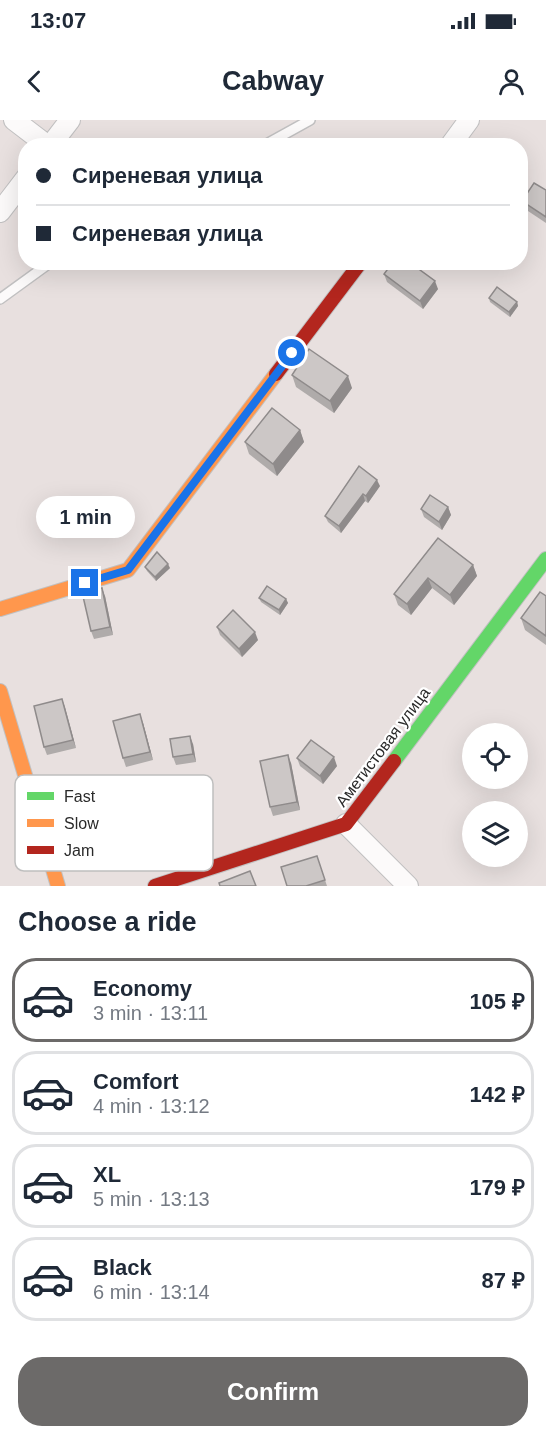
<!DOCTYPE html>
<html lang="en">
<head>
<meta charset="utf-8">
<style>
	body { margin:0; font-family:Arial,sans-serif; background:#f2f2f3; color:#1f2937; height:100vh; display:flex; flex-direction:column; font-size:22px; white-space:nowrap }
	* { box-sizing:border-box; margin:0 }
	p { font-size:20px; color:#747a83 }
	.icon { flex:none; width:33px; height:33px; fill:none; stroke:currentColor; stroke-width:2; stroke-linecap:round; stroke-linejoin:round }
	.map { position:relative; height:766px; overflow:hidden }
	.drawer { display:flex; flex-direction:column; background:#fff; flex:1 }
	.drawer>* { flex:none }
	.banner { position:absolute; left:18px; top:18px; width:510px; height:132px; border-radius:24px; box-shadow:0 6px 24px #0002; display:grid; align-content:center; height:132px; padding:0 18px; background:#fff }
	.tools { position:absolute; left:462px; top:603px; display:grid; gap:12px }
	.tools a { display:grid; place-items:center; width:66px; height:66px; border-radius:50%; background:#fff; box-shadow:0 6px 24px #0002; font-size:30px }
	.end { position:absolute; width:27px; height:27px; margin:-14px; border:8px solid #1a73e8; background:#fff; box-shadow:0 0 0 3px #fff }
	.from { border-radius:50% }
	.bubble { position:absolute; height:42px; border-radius:21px; background:#fff; box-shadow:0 6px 24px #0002; font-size:20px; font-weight:600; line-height:42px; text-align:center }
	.banner b { display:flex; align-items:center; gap:21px; height:57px; font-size:22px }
	.banner b+b { border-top:2px solid #e0e1e3 }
	.banner i { width:15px; height:15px; background:#1f2937 }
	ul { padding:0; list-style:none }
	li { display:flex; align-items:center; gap:18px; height:84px; margin:0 12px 9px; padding:0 6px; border:3px solid #e0e1e3; border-radius:24px }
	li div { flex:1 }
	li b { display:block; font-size:22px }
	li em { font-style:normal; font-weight:600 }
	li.on { border-color:#6c6a69 }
	li>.icon { width:54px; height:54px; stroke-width:1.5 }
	h2 { padding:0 18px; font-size:27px; line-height:72px }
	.primary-button { display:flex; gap:12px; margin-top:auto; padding:12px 18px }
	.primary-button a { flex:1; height:69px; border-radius:24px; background:#6c6a69; color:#fff; font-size:24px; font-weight:600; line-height:69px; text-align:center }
	.status { display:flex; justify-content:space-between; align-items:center; height:42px; padding:0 30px; background:#fff; direction:ltr }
	.status svg { height:16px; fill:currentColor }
	header { display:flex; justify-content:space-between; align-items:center; height:78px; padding:0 18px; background:#fff; font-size:27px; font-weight:600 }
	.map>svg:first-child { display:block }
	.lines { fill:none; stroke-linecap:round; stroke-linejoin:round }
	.lane-casing { stroke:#c1c0c1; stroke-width:12 }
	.street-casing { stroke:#c1c0c1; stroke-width:22 }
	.fast-casing { stroke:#c1c0c1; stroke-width:16 }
	.slow-casing { stroke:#c1c0c1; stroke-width:16 }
	.jam-casing { stroke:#c1c0c1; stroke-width:16 }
	.lane { stroke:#fcfafa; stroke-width:9 }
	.street { stroke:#fcfafa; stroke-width:20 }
	.fast { stroke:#63d668; stroke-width:14 }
	.slow { stroke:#ff974d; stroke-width:14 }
	.jam { stroke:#b3261e; stroke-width:14 }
	.wall { fill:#afabaa }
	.shaded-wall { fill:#8f8b8b }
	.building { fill:#ccc7c6; stroke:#8f8b8b; stroke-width:1.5 }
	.route { stroke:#1a73e8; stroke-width:8 }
	.labels { text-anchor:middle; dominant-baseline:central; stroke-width:4.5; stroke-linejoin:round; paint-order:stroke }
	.street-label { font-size:16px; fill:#2a2a2a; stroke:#fff }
	.key { fill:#fff; stroke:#bfbfbf; stroke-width:1.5 }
	.key-label { font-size:16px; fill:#2a2a2a }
</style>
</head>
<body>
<div class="status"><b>13:07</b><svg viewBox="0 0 49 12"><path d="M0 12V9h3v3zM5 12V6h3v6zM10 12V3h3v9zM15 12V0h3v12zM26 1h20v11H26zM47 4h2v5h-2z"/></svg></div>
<header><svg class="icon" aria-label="back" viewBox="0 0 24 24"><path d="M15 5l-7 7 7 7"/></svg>Cabway<svg class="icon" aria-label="person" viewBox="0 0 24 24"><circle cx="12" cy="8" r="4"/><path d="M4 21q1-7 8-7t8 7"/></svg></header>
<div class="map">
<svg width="546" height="766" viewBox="0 0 546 766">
	<rect width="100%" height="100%" fill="#e8e0df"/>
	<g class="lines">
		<g class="lane-casing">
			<g id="lane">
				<polyline points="263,26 310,0"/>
				<polyline points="0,179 51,142"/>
			</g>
		</g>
		<g class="street-casing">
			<g id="street">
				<polyline points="14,0 48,26"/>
				<polyline points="50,26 70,0"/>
				<polyline points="450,26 469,0"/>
				<polyline points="0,92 26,58"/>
				<polyline points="346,704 408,766"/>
			</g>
		</g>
		<g class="fast-casing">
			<polyline id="fast" points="394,641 546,439"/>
		</g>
		<g class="slow-casing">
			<g id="slow">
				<polyline points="0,489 128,450 276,254"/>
				<polyline points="0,571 58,766"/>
			</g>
		</g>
		<g class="jam-casing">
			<g id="jam">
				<polyline points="276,254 361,142"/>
				<polyline points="155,766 346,704 394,641"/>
			</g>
		</g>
		<use href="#lane" class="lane"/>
		<use href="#street" class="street"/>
		<use href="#fast" class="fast"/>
		<use href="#slow" class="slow"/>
		<use href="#jam" class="jam"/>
	</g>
	<g class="wall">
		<polygon points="546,70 546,103 525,89 522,81"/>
		<polygon points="384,154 438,169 423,189 387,162"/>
		<polygon points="489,178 517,182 518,186 510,197 490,182"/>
		<polygon points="292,255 352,268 334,293 296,267"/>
		<polygon points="300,310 304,322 277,356 249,334 245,322"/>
		<polygon points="380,366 368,383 365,381 341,413 328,402 325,396"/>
		<polygon points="448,387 451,395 442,410 424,397 421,389"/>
		<polygon points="438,418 473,445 477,456 454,485 432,468 411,495 398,485 394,474"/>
		<polygon points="145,447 170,448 156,461 147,451"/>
		<polygon points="105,476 113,515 94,519 91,511"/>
		<polygon points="546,476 546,525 525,510 521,498"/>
		<polygon points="259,478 286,479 288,483 280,495 261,482"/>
		<polygon points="217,507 258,520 242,537 220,515"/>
		<polygon points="62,579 76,628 47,635 44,627"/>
		<polygon points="143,603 153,640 126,647 123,638"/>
		<polygon points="193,624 196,642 176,645 173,637"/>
		<polygon points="297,638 337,646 323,664 300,646"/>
		<polygon points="291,643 300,690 273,696 270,687"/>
		<polygon points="317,736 327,766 287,766"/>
	</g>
	<g class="shaded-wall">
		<polygon points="435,161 438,169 423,189 420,181"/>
		<polygon points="517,182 518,186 510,197 509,192"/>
		<polygon points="348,256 352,268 334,293 330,281"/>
		<polygon points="300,310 304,322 277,356 273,344"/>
		<polygon points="377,360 380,366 368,383 366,376"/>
		<polygon points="363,374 365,381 341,413 339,406"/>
		<polygon points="448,387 451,395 442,410 439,402"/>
		<polygon points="168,444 170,448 156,461 155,457"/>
		<polygon points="473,445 477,456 454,485 450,475"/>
		<polygon points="428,458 432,468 411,495 407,484"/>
		<polygon points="102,468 105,476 113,515 110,507"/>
		<polygon points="286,479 288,483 280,495 279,490"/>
		<polygon points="255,512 258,520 242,537 239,529"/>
		<polygon points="62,579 65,587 76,628 73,620"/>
		<polygon points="140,594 143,603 153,640 150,632"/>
		<polygon points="190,616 193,624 196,642 193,634"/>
		<polygon points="288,635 291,643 300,690 297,682"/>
		<polygon points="334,637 337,646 323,664 320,656"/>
	</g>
	<g class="building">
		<polygon points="534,63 546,70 546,97 522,81"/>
		<polygon points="393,142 409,142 435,161 420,181 384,154"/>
		<polygon points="497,167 517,182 509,192 489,178"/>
		<polygon points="309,229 348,256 330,281 292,255"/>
		<polygon points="272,288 300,310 273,344 245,322"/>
		<polygon points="359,346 377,360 366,376 363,374 339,406 325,396"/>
		<polygon points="430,375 448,387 439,402 421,389"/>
		<polygon points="438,418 473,445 450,475 428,458 407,484 394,474"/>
		<polygon points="157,432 168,444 155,457 145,447"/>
		<polygon points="267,466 286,479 279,490 259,478"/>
		<polygon points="102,468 110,507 91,511 82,472"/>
		<polygon points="540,472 546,476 546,516 521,498"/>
		<polygon points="233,490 255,512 239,529 217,507"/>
		<polygon points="62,579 73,620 44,627 34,586"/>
		<polygon points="140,594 150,632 123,638 113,601"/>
		<polygon points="190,616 193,634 173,637 170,619"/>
		<polygon points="311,620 334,637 320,656 297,638"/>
		<polygon points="288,635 297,682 270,687 260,641"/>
		<polygon points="317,736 325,760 306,766 287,766 281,747"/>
		<polygon points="250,751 256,766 220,766 219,763"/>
	</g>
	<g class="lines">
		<polyline class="route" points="85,463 128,450 292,233"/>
	</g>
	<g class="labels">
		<g class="street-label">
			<text transform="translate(383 627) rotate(-53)">Аметистовая улица</text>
		</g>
	</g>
	<rect x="15" y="655" width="198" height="96" rx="9" class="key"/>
	<rect x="27" y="672" width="27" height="8" fill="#63d668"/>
	<rect x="27" y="699" width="27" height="8" fill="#ff974d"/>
	<rect x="27" y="726" width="27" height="8" fill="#b3261e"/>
	<g class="key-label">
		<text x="64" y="682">Fast</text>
		<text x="64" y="709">Slow</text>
		<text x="64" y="736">Jam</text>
	</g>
</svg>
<div class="tools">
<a><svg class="icon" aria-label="locate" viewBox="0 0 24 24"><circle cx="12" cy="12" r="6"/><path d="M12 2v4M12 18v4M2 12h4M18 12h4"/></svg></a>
<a><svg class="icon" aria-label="layers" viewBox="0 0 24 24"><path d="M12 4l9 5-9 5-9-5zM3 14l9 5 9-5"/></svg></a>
</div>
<i class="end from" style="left:292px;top:233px"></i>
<i class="end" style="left:85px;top:463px"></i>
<div class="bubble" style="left:36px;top:376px;width:99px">1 min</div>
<div class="banner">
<b><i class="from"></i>Сиреневая улица</b>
<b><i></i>Сиреневая улица</b>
</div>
</div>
<section class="drawer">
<h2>Choose a ride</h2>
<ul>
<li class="on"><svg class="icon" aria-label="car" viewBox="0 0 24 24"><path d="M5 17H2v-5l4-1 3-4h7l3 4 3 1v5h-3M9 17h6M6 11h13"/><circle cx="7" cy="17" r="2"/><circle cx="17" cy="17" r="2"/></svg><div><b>Economy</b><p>3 min · 13:11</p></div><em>105 ₽</em></li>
<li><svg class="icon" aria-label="car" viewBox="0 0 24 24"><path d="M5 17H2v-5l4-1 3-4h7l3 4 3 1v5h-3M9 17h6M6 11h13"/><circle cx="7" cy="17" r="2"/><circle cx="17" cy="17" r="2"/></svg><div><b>Comfort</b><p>4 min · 13:12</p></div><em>142 ₽</em></li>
<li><svg class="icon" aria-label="car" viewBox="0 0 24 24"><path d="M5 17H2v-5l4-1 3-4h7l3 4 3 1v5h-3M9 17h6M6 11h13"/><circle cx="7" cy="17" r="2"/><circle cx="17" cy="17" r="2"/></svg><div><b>XL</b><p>5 min · 13:13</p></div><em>179 ₽</em></li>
<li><svg class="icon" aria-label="car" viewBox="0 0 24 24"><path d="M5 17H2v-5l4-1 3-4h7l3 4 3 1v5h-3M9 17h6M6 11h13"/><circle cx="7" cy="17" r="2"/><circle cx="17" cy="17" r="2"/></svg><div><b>Black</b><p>6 min · 13:14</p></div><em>87 ₽</em></li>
</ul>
<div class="primary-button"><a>Confirm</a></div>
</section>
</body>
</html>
